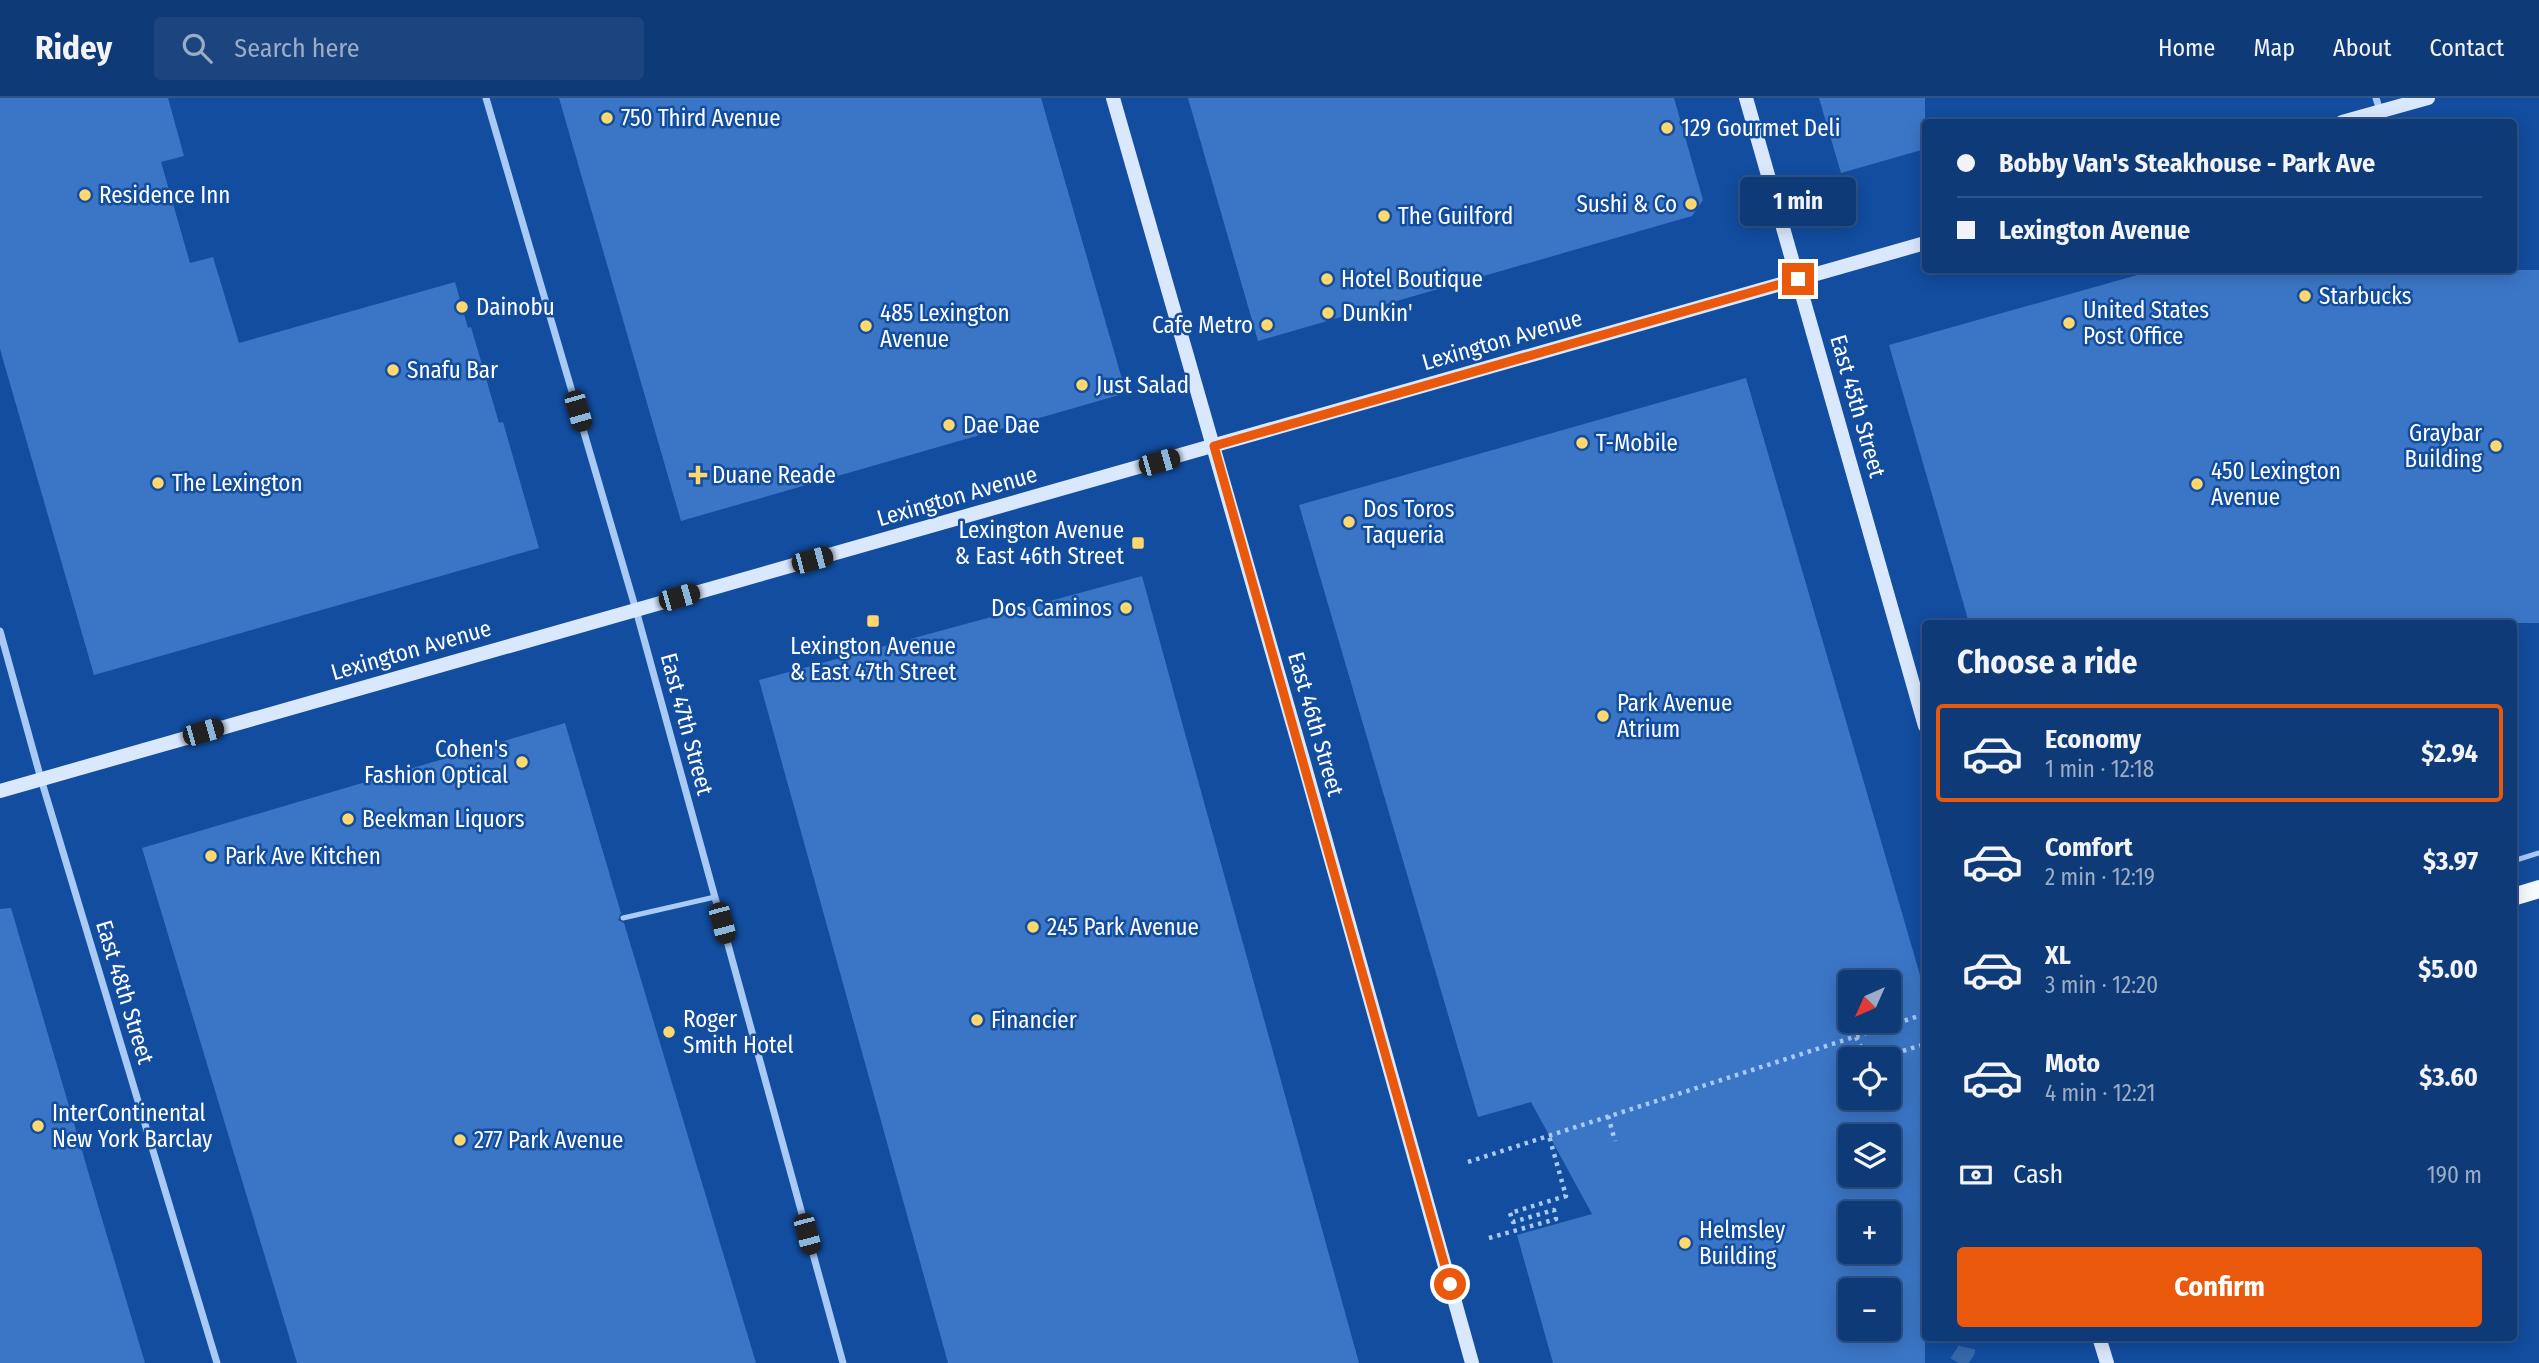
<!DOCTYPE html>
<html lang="en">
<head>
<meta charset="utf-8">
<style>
	body { margin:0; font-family:"Fira Sans Condensed",sans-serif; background:#1c457f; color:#f1f3f6; height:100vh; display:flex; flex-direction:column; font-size:26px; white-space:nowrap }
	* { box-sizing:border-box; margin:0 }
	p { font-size:23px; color:#9badc6 }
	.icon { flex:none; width:38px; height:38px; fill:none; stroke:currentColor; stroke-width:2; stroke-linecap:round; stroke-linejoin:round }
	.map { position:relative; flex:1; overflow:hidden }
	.details { position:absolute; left:1922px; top:522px; width:595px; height:721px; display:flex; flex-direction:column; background:#0e3a77; border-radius:7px; box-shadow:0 4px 18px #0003,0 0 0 2px #2e5489 }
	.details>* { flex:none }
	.banner { position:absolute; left:1922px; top:21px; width:595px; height:154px; border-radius:7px; box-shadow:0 4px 18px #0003,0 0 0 2px #2e5489; display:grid; align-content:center; height:154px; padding:0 35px; background:#0e3a77 }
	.needle { width:46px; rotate:225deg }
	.buttons { position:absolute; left:1838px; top:872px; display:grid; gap:14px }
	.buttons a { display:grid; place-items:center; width:63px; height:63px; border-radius:7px; background:#0e3a77; box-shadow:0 4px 18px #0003,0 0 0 2px #2e5489; font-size:35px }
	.end { position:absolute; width:32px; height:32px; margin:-16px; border:9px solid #ea580c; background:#fff; box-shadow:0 0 0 4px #fff }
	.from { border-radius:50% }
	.bubble { position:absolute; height:49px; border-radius:7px; background:#0e3a77; box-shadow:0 4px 18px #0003,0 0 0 2px #2e5489; font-size:23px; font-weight:700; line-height:49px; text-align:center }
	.car { position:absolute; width:21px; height:42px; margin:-21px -10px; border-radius:9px; box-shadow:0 0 5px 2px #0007; background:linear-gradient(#222 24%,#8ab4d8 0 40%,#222 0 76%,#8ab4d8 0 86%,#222 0) }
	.banner b { display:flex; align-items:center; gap:24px; height:66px; font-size:26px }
	.banner b+b { border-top:2px solid #2e5489 }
	.banner i { width:18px; height:18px; background:#f1f3f6 }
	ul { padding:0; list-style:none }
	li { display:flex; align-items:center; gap:21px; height:98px; margin:0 14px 10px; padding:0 21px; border:4px solid transparent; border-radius:7px }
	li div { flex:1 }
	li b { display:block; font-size:26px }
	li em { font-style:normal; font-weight:700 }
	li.current { border-color:#ea580c }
	li>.icon { width:63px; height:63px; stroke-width:1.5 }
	h2 { padding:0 35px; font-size:32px; line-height:84px }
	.pay { display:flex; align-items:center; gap:18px; height:77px; padding:0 35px; font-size:26px }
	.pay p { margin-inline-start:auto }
	.action { display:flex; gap:14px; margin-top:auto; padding:14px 35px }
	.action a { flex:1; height:80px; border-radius:7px; background:#ea580c; color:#fff; font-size:28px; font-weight:700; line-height:80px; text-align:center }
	header { display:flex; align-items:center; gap:42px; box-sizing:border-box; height:98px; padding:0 35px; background:#0e3a77; border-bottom:2px solid #2e5489 }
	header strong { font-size:33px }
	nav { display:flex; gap:38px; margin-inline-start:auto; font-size:24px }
	.search { width:490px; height:63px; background:#1c457f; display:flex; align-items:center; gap:18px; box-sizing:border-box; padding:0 24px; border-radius:7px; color:#9badc6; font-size:26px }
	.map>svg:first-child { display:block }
	.building { fill:#3b76c6; fill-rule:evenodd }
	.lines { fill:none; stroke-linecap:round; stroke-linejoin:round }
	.primary-tunnel { stroke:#3668ad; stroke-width:18; stroke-dasharray:18 9; stroke-linecap:butt }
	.path { stroke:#a9caf5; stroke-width:4.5; stroke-dasharray:3.5 5; stroke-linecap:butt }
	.service { stroke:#a9caf5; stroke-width:5 }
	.minor { stroke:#a9caf5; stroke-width:7 }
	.secondary { stroke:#dae8fd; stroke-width:14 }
	.primary { stroke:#f7faff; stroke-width:18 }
	.route { stroke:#ea580c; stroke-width:9 }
	.poi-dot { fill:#ffd86d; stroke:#124d9f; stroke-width:2.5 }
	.labels { text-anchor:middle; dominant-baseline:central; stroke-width:5; stroke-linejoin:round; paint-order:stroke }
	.poi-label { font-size:23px; fill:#fff; stroke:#124d9f; text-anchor:start }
	.street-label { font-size:23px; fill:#fff; stroke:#124d9f }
</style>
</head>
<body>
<header>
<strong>Ridey</strong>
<div class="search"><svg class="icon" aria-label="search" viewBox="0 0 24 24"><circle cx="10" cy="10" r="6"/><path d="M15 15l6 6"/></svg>Search here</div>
<nav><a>Home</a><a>Map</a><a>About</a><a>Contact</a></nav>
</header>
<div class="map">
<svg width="2539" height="1265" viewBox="0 0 2539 1265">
	<rect width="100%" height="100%" fill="#124d9f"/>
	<g class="building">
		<polygon points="0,0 168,0 184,58 161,64 190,165 213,159 239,245 455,184 468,230 471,229 499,325 503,324 539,450 94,577 0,251"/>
		<polygon points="559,0 1041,0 1126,295 681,423"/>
		<polygon points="1188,0 1674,0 1703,102 1692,118 1258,243"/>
		<polygon points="1819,0 1925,0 1925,51 1841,75"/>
		<polygon points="2155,172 2539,172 2539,525 1969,525 1889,247"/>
		<path d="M1746,280L1925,894V1265H1553L1517,1137L1592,1116L1531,1004L1478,1019L1299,407ZM1850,884H1888V922H1850ZM1850,961H1888V999H1850ZM1850,1038H1888V1076H1850ZM1850,1115H1888V1153H1850ZM1850,1192H1888V1230H1850Z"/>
		<polygon points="1142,478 1181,621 1359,1265 948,1265 759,582"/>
		<polygon points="565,625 621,815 618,822 624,825 756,1265 297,1265 142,750"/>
		<polygon points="11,810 102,1121 145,1265 0,1265 0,811"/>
	</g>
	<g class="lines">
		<polyline class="primary-tunnel" points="1958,1265 1966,1253 1969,1239"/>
		<g class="path">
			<polyline points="1856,939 1865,957 1874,960 1883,959 1925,946"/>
			<polyline points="1608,1018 1615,1043"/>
			<polyline points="1468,1064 1925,916"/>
			<polyline points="1489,1140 1556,1121 1554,1112 1513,1124 1510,1115 1566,1098 1549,1038"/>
		</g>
		<g class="service">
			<polyline points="2513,763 2539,755"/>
			<polyline points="623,820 715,799"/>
		</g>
		<g class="minor">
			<polyline points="486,0 636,512 843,1265"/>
			<polyline points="2376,0 2380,13"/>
			<polyline points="0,533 41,681 217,1265"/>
		</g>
		<g class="secondary">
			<polyline points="1113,0 1302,658 1472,1265"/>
			<polyline points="1746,0 1925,628"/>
			<polyline points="2342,24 2428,0"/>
			<polyline points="0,693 1925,145"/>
			<polyline points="2099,1239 2107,1265"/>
		</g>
		<polyline class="primary" points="2513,799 2539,791"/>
	</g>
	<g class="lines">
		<polyline class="route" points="1450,1186 1214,348 1798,181"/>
	</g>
	<g class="poi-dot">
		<circle cx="607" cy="20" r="7"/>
		<circle cx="1667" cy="30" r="7"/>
		<circle cx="85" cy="97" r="7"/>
		<circle cx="1691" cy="106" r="7"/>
		<circle cx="1384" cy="118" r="7"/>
		<circle cx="1327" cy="181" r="7"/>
		<circle cx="2305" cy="198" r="7"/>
		<circle cx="462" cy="209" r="7"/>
		<circle cx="1328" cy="215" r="7"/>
		<circle cx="2069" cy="225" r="7"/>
		<circle cx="1267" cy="227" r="7"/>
		<circle cx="866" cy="228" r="7"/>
		<circle cx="393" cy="272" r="7"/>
		<circle cx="1082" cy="287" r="7"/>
		<circle cx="949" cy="327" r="7"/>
		<circle cx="1582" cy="345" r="7"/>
		<circle cx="2496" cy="348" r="7"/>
		<path d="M694.5 366.5h7v7h7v7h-7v7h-7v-7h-7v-7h7z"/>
		<circle cx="158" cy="385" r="7"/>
		<circle cx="2197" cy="386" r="7"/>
		<circle cx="1349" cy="424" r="7"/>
		<rect x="1131" y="438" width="14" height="14" rx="3.5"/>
		<circle cx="1126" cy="510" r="7"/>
		<rect x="866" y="516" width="14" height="14" rx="3.5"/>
		<circle cx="1603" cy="618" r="7"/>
		<circle cx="522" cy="664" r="7"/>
		<circle cx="348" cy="721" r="7"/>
		<circle cx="211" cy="758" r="7"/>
		<circle cx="1033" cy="829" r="7"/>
		<circle cx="977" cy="922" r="7"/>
		<circle cx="669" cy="934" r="7"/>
		<circle cx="38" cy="1028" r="7"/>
		<circle cx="460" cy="1042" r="7"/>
		<circle cx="1685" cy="1145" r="7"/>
	</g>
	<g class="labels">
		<g class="poi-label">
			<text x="621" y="20">750 Third Avenue</text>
			<text x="1681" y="30">129 Gourmet Deli</text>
			<text x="99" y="97">Residence Inn</text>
			<text x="1677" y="106" text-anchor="end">Sushi &amp; Co</text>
			<text x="1398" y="118">The Guilford</text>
			<text x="1341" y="181">Hotel Boutique</text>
			<text x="2319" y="198">Starbucks</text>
			<text x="476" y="209">Dainobu</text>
			<text x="2083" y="212">United States<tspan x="2083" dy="26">Post Office</tspan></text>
			<text x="880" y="215">485 Lexington<tspan x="880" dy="26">Avenue</tspan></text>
			<text x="1342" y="215">Dunkin'</text>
			<text x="1253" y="227" text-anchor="end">Cafe Metro</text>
			<text x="407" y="272">Snafu Bar</text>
			<text x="1096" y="287">Just Salad</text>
			<text x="963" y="327">Dae Dae</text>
			<text x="2482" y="335" text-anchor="end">Graybar<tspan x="2482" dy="26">Building</tspan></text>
			<text x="1596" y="345">T-Mobile</text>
			<text x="2211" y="373">450 Lexington<tspan x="2211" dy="26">Avenue</tspan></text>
			<text x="712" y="377">Duane Reade</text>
			<text x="172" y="385">The Lexington</text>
			<text x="1363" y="411">Dos Toros<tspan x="1363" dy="26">Taqueria</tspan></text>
			<text x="1124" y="432" text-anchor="end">Lexington Avenue<tspan x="1124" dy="26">&amp; East 46th Street</tspan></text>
			<text x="1112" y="510" text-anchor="end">Dos Caminos</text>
			<text x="873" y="548" text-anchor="middle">Lexington Avenue<tspan x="873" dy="26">&amp; East 47th Street</tspan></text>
			<text x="1617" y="605">Park Avenue<tspan x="1617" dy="26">Atrium</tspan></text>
			<text x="508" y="651" text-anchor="end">Cohen's<tspan x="508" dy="26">Fashion Optical</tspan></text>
			<text x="362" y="721">Beekman Liquors</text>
			<text x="225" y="758">Park Ave Kitchen</text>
			<text x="1047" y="829">245 Park Avenue</text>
			<text x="683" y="921">Roger<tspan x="683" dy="26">Smith Hotel</tspan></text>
			<text x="991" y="922">Financier</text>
			<text x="52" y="1015">InterContinental<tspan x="52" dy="26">New York Barclay</tspan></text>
			<text x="474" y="1042">277 Park Avenue</text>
			<text x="1699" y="1132">Helmsley<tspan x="1699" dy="26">Building</tspan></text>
		</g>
		<g class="street-label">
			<text transform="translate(1502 242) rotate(-16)">Lexington Avenue</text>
			<text transform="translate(1858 308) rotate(74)">East 45th Street</text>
			<text transform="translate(957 398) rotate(-16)">Lexington Avenue</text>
			<text transform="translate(411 552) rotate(-16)">Lexington Avenue</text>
			<text transform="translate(687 626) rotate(75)">East 47th Street</text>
			<text transform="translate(1316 626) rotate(74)">East 46th Street</text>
			<text transform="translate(125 894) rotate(73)">East 48th Street</text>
		</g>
	</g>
</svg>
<div class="buttons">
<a><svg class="needle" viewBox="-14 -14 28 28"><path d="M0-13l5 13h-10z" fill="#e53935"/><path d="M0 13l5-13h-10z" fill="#9badc6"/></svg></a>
<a><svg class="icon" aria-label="locate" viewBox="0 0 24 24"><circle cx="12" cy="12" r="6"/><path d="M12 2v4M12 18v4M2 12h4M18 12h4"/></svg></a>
<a><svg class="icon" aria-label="layers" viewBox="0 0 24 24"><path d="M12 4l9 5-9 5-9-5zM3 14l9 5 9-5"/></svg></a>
<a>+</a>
<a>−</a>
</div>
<i class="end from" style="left:1450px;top:1186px"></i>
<i class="end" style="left:1798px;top:181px"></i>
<div class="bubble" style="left:1740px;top:79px;width:116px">1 min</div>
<i class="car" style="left:578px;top:313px;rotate:164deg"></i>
<i class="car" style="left:1159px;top:364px;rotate:74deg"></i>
<i class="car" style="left:812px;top:462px;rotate:75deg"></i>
<i class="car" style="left:679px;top:499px;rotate:74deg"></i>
<i class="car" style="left:203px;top:634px;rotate:74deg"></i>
<i class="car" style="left:722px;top:825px;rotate:165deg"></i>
<i class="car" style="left:807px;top:1136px;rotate:165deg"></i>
<div class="banner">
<b><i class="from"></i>Bobby Van's Steakhouse - Park Ave</b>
<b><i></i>Lexington Avenue</b>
</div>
<section class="details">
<h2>Choose a ride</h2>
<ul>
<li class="current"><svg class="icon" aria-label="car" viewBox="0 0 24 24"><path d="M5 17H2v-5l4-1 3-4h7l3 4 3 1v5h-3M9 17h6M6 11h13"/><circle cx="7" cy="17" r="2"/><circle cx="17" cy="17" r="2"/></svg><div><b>Economy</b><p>1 min · 12:18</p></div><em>$2.94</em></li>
<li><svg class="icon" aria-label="car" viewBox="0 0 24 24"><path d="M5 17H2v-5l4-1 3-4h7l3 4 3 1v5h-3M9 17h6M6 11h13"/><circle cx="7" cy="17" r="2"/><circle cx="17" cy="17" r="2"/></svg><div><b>Comfort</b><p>2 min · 12:19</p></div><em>$3.97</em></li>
<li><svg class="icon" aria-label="car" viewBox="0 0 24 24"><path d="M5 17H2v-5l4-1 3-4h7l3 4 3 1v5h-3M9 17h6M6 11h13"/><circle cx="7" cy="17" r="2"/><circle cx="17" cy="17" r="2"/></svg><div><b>XL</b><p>3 min · 12:20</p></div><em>$5.00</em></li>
<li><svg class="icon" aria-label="car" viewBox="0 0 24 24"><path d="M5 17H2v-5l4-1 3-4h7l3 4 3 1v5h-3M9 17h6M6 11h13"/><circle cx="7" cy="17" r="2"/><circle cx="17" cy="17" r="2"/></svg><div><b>Moto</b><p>4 min · 12:21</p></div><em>$3.60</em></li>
</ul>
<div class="pay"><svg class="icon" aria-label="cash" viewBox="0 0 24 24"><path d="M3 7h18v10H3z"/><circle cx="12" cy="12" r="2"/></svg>Cash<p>190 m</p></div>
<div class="action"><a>Confirm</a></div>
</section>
</div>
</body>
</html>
